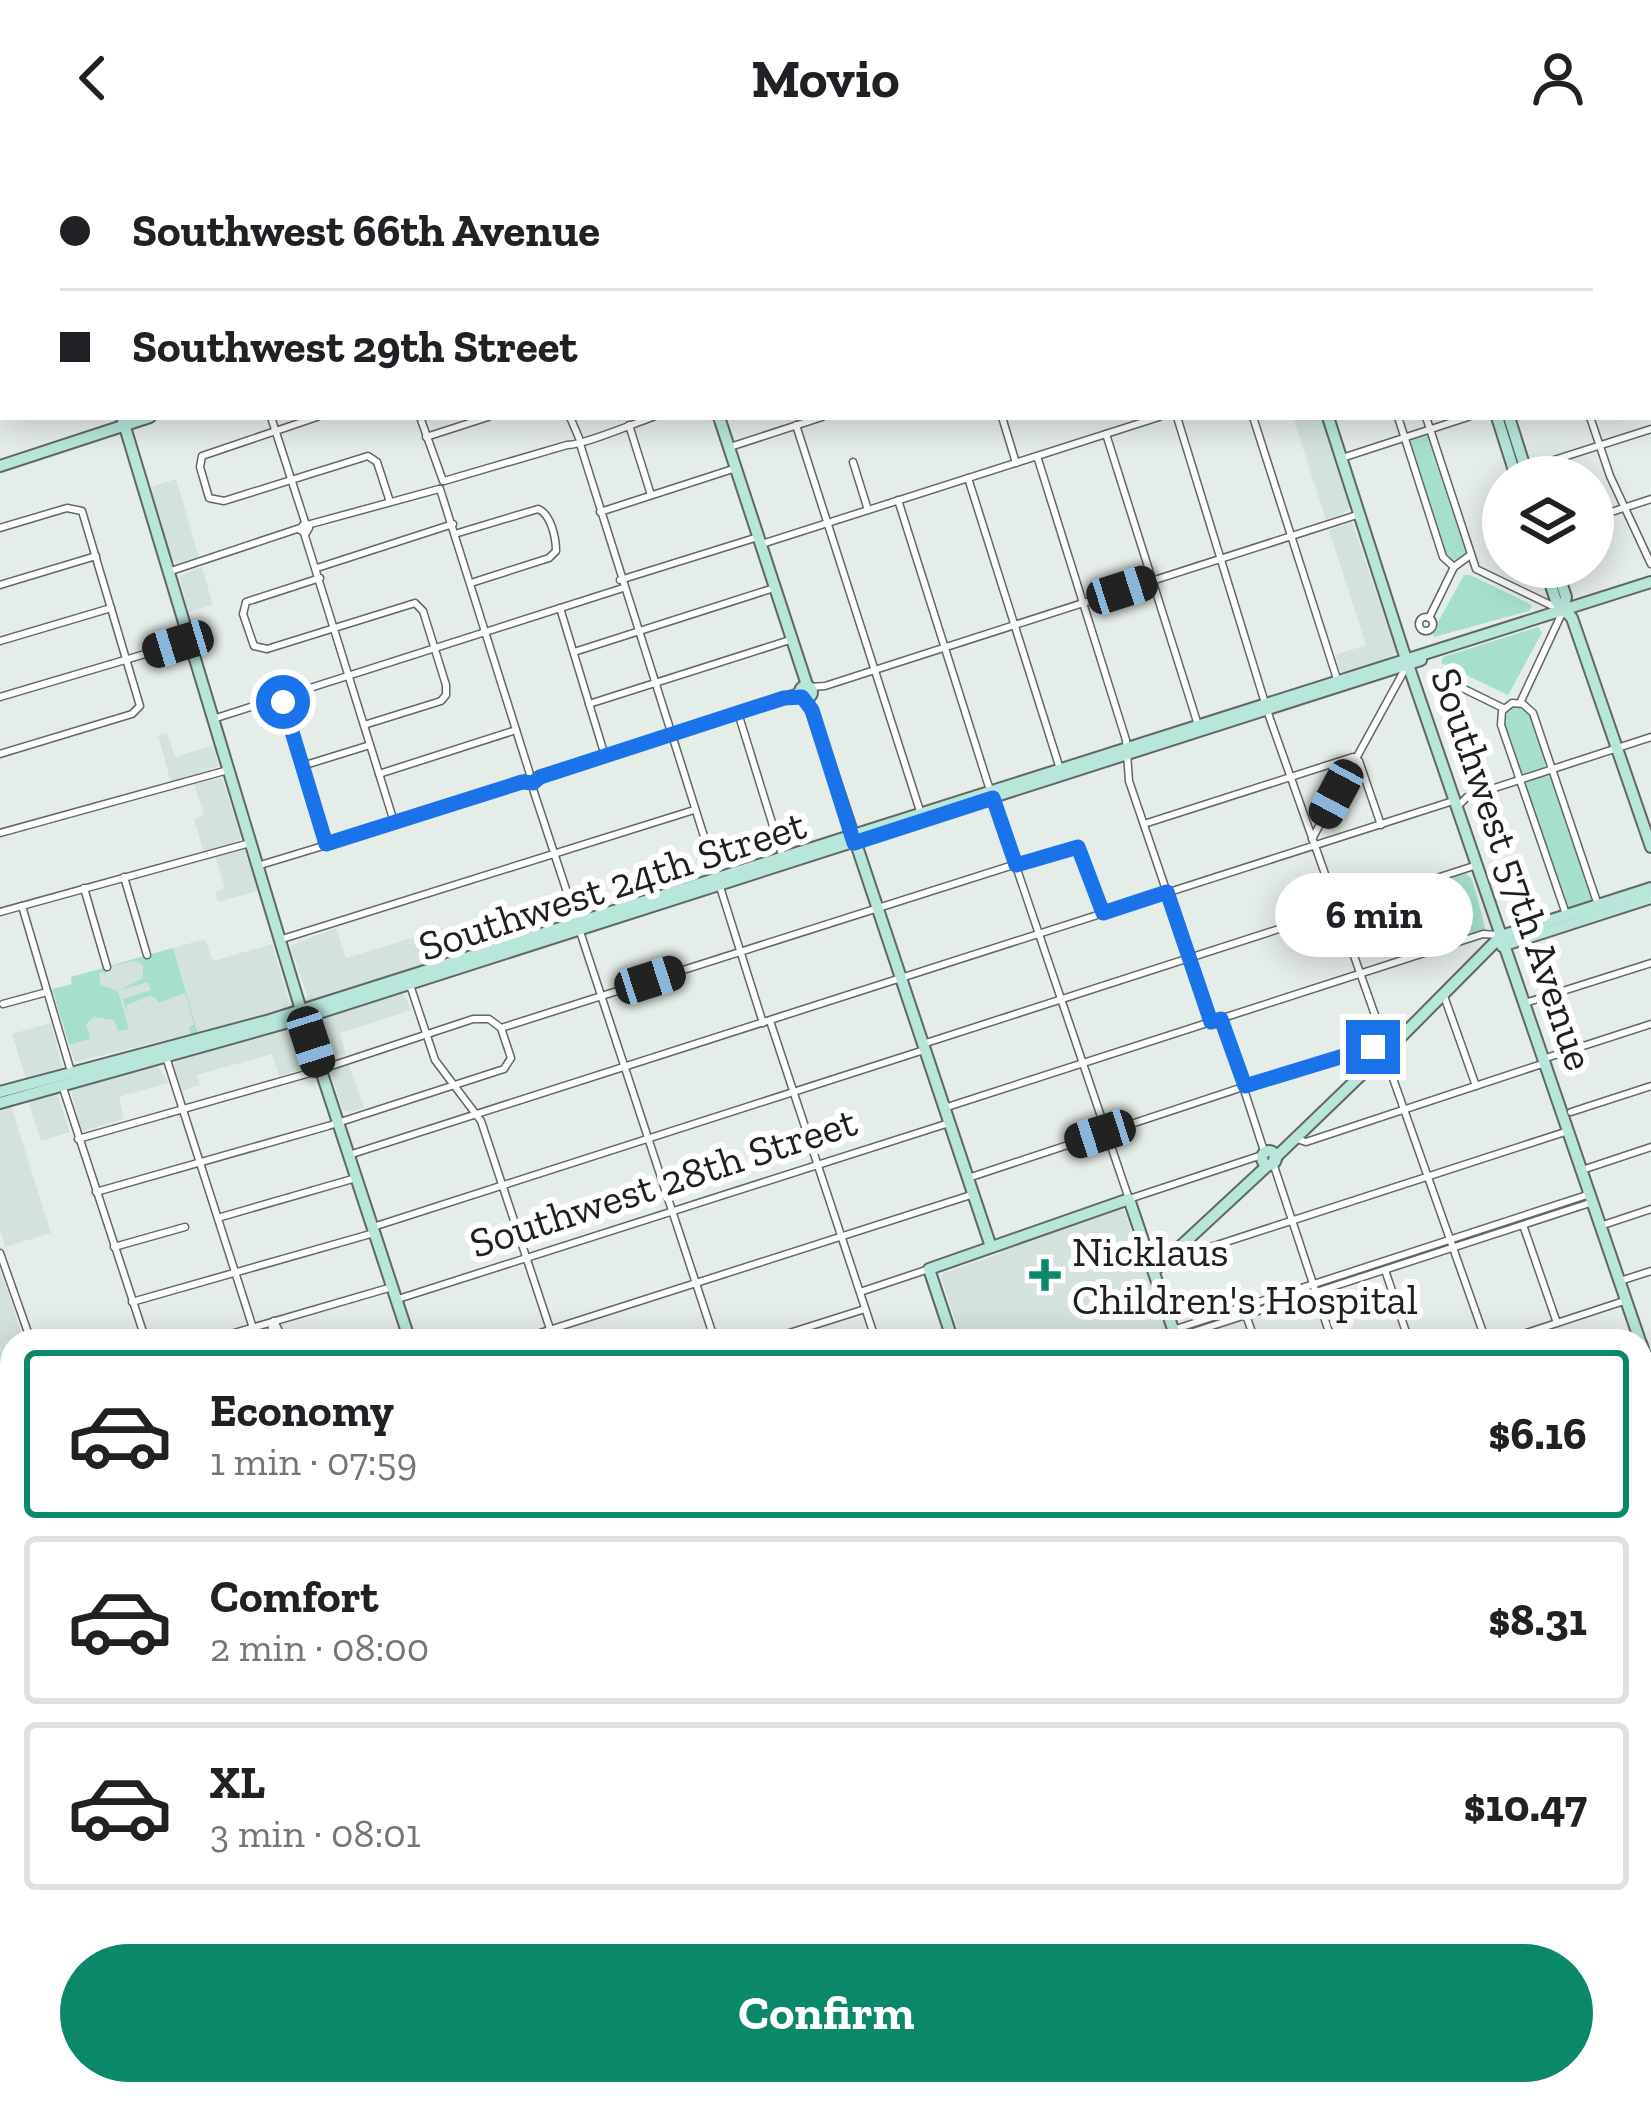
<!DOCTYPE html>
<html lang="en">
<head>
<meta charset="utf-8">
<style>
	body { margin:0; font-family:"Zilla Slab",serif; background:#f6f6f6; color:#202124; height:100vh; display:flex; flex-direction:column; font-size:45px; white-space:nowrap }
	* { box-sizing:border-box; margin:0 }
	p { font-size:39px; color:#757577 }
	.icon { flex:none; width:66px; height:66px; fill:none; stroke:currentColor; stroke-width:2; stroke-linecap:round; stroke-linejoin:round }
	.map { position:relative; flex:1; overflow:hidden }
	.panel { position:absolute; left:0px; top:1173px; width:1653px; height:777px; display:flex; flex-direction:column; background:#fff; border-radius:36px 36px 0 0; box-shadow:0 6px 30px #0003 }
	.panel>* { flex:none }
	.hud { position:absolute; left:0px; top:0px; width:1653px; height:264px; box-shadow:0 6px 30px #0003; display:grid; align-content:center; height:264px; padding:0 60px; background:#fff }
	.tools { position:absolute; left:1482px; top:300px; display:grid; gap:24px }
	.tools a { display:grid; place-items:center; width:132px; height:132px; border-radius:50%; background:#fff; box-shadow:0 6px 30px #0003; font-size:60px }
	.end { position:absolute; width:54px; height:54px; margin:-27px; border:15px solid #1a73e8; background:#fff; box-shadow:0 0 0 6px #fff }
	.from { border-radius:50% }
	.bubble { position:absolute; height:84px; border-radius:42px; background:#fff; box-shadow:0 6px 30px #0003; font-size:39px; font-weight:700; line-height:84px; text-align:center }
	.car { position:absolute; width:36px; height:72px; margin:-36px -18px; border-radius:15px; box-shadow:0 0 9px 3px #0007; background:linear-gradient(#222 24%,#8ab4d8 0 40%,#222 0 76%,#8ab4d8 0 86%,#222 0) }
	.hud b { display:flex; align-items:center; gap:42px; height:114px; font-size:45px }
	.hud b+b { border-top:3px solid #e0e0e0 }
	.hud i { width:30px; height:30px; background:#202124 }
	ul { padding:21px 0 0; list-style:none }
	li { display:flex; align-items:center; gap:36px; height:168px; margin:0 24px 18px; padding:0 36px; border:6px solid #e0e0e0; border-radius:12px }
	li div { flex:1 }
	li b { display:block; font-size:45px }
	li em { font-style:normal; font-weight:700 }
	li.on { border-color:#0b886a }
	li>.icon { width:108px; height:108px; stroke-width:1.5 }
	.cta { display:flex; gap:24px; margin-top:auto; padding:24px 60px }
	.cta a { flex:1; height:138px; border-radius:72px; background:#0b886a; color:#fff; font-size:48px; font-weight:700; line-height:138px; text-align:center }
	header { display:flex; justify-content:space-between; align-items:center; height:156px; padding:0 60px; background:#fff; font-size:54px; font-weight:700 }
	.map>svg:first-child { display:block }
	.built { fill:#d3e3dc }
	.green { fill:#a6e0cb }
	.forest { fill:#7dc2a9 }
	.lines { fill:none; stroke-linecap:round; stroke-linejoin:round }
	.street-casing { stroke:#606764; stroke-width:9 }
	.secondary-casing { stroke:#606764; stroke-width:14 }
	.primary-casing { stroke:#177a62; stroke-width:16 }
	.street { stroke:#fff; stroke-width:6 }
	.secondary { stroke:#b8e6db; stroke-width:10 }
	.primary { stroke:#72cdb6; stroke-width:14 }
	.rail-casing { stroke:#545856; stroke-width:8 }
	.rail { stroke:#fff; stroke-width:3; stroke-dasharray:9; stroke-linecap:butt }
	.route { stroke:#1a73e8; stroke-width:15 }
	.poi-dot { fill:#0b886a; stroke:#fff; stroke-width:4.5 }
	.labels { text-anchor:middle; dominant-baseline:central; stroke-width:12; stroke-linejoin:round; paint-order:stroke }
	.street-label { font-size:42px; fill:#1d201f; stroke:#fff }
	.poi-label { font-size:42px; fill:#1d201f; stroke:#fff; text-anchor:start }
</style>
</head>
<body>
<header><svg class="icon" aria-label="back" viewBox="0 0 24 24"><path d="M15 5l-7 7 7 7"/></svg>Movio<svg class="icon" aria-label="person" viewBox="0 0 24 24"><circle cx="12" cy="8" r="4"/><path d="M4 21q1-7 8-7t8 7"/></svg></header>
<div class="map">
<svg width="1651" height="1948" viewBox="0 0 1651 1948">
	<rect width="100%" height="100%" fill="#e5ede9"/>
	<g class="built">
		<polygon points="1293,261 1321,261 1350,350 1345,357 1326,364"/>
		<polygon points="176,323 199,401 178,408 172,404 151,331"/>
		<polygon points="1352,366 1396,495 1393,501 1346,517 1340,515 1335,499 1366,489 1329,374"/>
		<polygon points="202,411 213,449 188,456 179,420"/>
		<polygon points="167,577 175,601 214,589 218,610 171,627 158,579"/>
		<polygon points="222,622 241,681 231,690 204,697 194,663 204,659 194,628"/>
		<polygon points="244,693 258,735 218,746 215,736 225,732 215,699"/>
		<polygon points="336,772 346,802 445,772 454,801 315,845 309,844 290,790"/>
		<polygon points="205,783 213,805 272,788 289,845 284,855 75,906 52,833 72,828 71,821"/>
		<polygon points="402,835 412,854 340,877 346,898 325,902 315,873 320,862"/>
		<polygon points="51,867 62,911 26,923 12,878"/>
		<polygon points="289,872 299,877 309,908 306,912 279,920 272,898 197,919 200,929 182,935 174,909 178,901"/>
		<polygon points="349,908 364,952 348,956 342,953 331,919 333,914"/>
		<polygon points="158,910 168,927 119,941 124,963 82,975 70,933"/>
		<polygon points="57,938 70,976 41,985 28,945"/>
		<polygon points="11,950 51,1077 5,1091 0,1073 0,953"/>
		<polygon points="1117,1051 1124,1054 1170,1185 962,1185 941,1121 944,1117 999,1098 1003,1090"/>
		<polygon points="0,1112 24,1185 12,1185 12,1247 0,1251"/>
	</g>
	<g class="green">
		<polygon points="1425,278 1430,279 1467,394 1466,401 1455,408 1446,402 1409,285"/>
		<polygon points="1464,419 1470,419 1532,449 1529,455 1434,481 1433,475"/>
		<polygon points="1538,471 1542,477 1508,539 1441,507 1443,501"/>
		<path d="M1511,550C1535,551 1549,594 1544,614L1521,618C1513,596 1495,570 1511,550Z"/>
		<polygon points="1545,618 1553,623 1594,746 1569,755 1524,628"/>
		<polygon points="1465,717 1472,723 1486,775 1428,794 1409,734"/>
		<polygon points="173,792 198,878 191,879 189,871 194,868 185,837 158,847 156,842 149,840 127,849 126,855 123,843 151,834 148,826 120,834 143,822 143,809 134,805 109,810"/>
		<polygon points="104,812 109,826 104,816 99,817 101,829 118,835 129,873 118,875 114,864 94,861 86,868 90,883 69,889 52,833 72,828 71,821"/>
		<polygon points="1641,1203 1651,1232 1649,1334 1641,1310"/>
		<polygon points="1651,1857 1651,1935 1611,1948 1434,1948 1430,1938 1641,1938 1641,1861"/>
		<polygon points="73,1938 278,1938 281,1948 76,1948"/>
	</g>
	<polygon class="forest" points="0,1547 12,1551 12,1734 0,1698"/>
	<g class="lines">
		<g class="street-casing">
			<g id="street">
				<polyline points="189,0 190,3"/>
				<polyline points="338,0 339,3"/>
				<polyline points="938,0 939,3"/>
				<polyline points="1314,0 1315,3"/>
				<polyline points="1414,0 1415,3"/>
				<polyline points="15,3 24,0"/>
				<polyline points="290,3 299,0"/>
				<polyline points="485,3 495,0"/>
				<polyline points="725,3 734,0"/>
				<polyline points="1329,3 1338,0"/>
				<polyline points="0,8 3,7"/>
				<polyline points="0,68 3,67"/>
				<polyline points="1650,73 1651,73"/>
				<polyline points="0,128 3,127"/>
				<polyline points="0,189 3,188"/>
				<polyline points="1650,202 1651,202"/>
				<polyline points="0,249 3,248"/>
				<polyline points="271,261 306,369"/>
				<polyline points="317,261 202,300 200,311 209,342 224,345 368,300 377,306 390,346"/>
				<polyline points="420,261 443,325"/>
				<polyline points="570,261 579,282"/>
				<polyline points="1002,261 1016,307"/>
				<polyline points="1177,261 1269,560 1381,876"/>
				<polyline points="1253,261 1338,526"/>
				<polyline points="1398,261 1443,401 1454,411"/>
				<polyline points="1426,261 1476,413 1563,455 1520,547"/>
				<polyline points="1590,261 1610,320 1651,408"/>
				<polyline points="629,269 651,339"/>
				<polyline points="796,269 920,655"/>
				<polyline points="1106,278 1199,572"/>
				<polyline points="426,281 488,261"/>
				<polyline points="580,288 763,867"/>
				<polyline points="730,291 822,261"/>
				<polyline points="1037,300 1126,584 1129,625 1211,866"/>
				<polyline points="1342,302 1468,261"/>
				<polyline points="853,306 868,354"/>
				<polyline points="1523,314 1651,273"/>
				<polyline points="968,322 1061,616"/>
				<path d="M444,325L567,289C584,289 632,268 653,261"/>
				<polyline points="440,333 534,631"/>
				<polyline points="898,344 987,625 1129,1043 1265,998"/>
				<polyline points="600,356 736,312"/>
				<polyline points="1593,362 1651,343"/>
				<polygon points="303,369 309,372 306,377 300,374"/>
				<polyline points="307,369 439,333"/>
				<polyline points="0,372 67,352 82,355 140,550 132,558 0,598"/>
				<polyline points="304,377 395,669"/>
				<path d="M458,377L538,353C551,358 556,382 556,395L549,402L471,427"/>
				<polyline points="762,388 1159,261"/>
				<polyline points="317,412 453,368"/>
				<polyline points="168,416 300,372"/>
				<polyline points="320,422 246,446 243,458 254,490 267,493 415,447 423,455 446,529 446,539 441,545 364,569"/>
				<polyline points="620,424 758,381"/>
				<polyline points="0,429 96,400"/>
				<polyline points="560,452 605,600"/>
				<circle cx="1426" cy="468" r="7"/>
				<polyline points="1429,462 1454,411 1469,400"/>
				<polyline points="0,485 111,452"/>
				<polyline points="574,496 774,432"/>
				<circle cx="1446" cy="524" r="6"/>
				<polyline points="1452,527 1503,552"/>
				<polyline points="810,531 825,530 1360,358"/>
				<polyline points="0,541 189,485"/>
				<polyline points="281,542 326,687"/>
				<polyline points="589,548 790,484"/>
				<polyline points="738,557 783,702"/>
				<polyline points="213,563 623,432"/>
				<polyline points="302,610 370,589"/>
				<polyline points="379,618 516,574"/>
				<polyline points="536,620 800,535"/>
				<polyline points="531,627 715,1185"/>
				<polyline points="1458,650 1467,641 1651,581"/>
				<polyline points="1144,668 1353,601 1359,605 1381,669"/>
				<polyline points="0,677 228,614"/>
				<polyline points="1312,683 1405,513"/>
				<polyline points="257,710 409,664 532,620"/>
				<polyline points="124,721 147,799"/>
				<polyline points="84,732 107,811"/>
				<polyline points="22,750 72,919"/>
				<polyline points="0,756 250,687"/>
				<polyline points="1566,758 1501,569 1502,555 1512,547 1523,548 1533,557 1598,749"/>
				<polyline points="279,784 694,654"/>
				<polyline points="430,786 438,811"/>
				<polyline points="410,829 435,904 481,965 554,1185"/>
				<polyline points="1444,840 1476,930"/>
				<polyline points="1525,847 1651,807"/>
				<polyline points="3,848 47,836"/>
				<polyline points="1221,863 1265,998"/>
				<polyline points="770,865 876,1185"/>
				<polyline points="501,872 1073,690 1083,697 1103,757"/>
				<polyline points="926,887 1477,709"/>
				<polyline points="1384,897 1486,1185"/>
				<polyline points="166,901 253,1172"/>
				<polyline points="1546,902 1651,868"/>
				<polyline points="62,929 146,1185"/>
				<polyline points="944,952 1483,778 1498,779"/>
				<polyline points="1571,956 1651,930"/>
				<polyline points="78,983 310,917 473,863 489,863 501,872"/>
				<polyline points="1297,983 1306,986 1545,907"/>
				<polyline points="352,998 1453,645"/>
				<polyline points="1273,1007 1332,1185"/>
				<polyline points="1582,1014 1651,991"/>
				<polyline points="968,1022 1379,886"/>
				<polyline points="96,1036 328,970 504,913 511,902 501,872"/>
				<polyline points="221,1061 356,1022"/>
				<polyline points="1523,1069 1557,1167"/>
				<polyline points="1603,1069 1651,1053"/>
				<polyline points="373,1071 924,894"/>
				<polyline points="114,1091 185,1071"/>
				<polyline points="0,1097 31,1185"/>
				<polyline points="1175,1097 1183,1100 1568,975"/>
				<polyline points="1385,1114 1409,1185"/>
				<polyline points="1620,1125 1651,1115"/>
				<polyline points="860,1136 929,1113"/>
				<polyline points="398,1143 949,967"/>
				<polyline points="132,1146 374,1077"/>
				<polyline points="1246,1159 1255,1185"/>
				<polyline points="274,1165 284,1185"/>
				<polyline points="274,1165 271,1174 275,1185"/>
				<polyline points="1174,1177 1181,1180 1593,1046"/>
				<polyline points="1174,1177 1179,1172 1590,1038"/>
				<polyline points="207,1185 392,1131"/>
				<polyline points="391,1185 408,1179"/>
				<polyline points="515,1185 974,1038"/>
				<polyline points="764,1185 865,1153"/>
				<polyline points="1502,1185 1624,1145"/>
				<polyline points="1641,1292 1651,1289"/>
				<polyline points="0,1293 12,1296"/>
				<polyline points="1641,1358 1651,1356"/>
				<polyline points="0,1403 12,1406"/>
				<polyline points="1641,1443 1651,1440"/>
				<polyline points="0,1483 12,1486"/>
				<polyline points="1641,1505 1651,1501"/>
				<polyline points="1641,1639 1651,1670"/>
				<polyline points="1641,1689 1651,1686"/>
				<polyline points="1641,1750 1651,1747"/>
				<polyline points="0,1795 12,1834"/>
				<polyline points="1641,1821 1651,1817"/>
				<polyline points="44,1938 47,1948"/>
				<polyline points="285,1938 289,1948"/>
				<polyline points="319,1938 322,1948"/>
				<polyline points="369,1938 372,1948"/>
				<polyline points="516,1938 519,1948"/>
				<polyline points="813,1938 816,1948"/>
				<polyline points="969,1938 973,1948"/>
				<polyline points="1122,1938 1128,1948"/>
				<polyline points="1199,1938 1202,1948"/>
				<polyline points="1351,1938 1354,1948"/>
				<polyline points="1392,1938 1395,1948"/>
				<polyline points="469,1948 499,1938"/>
				<polyline points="867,1948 898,1938"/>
				<polyline points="1020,1948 1050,1938"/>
				<polyline points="1179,1948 1184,1938"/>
			</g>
		</g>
		<g class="secondary-casing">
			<g id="secondary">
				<polyline points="40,0 41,3"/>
				<polyline points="638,0 639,3"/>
				<polyline points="1244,0 1245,3"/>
				<polyline points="953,3 963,0"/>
				<polyline points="1589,3 1595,0"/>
				<polyline points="1618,3 1627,0"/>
				<polyline points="122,261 301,854 410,1185"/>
				<polyline points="719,261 807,529"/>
				<polyline points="1328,261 1403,494 1640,1185"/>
				<polyline points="1497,261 1516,321"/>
				<polyline points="1509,261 1528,321"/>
				<polyline points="0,310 150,261"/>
				<polyline points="1545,411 1556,445 1572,462 1651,691"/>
				<polyline points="1556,411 1566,441 1563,455"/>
				<circle cx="806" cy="536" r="6"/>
				<polyline points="804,541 811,553 991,1091"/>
				<polyline points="1502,790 1651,742"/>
				<circle cx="1384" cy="890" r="6"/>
				<polyline points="1391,891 1501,780 1651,732"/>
				<polyline points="0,936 270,864 1651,426"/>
				<polyline points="0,947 303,862 1421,504"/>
				<circle cx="1269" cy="1002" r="7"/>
				<polyline points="1274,1003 1384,897"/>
				<polyline points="1154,1115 1267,1010"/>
				<polyline points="953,1185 929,1113 1129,1043 1177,1185"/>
				<polyline points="1641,1187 1651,1218"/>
				<polyline points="0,1718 12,1773"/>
				<polyline points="61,1938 64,1948"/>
				<polyline points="1276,1938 1280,1948"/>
			</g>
		</g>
		<g class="primary-casing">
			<g id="primary">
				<polyline points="1641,1619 1651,1616"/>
				<polyline points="1641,1631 1651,1628"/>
				<polyline points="650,1948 681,1938"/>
				<polyline points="687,1948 718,1938"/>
			</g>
		</g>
		<use href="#street" class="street"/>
		<use href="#secondary" class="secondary"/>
		<use href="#primary" class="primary"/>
		<g class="rail-casing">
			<g id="rail">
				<polyline points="0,1774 12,1812"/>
				<polyline points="51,1938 54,1948"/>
			</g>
		</g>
		<use href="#rail" class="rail"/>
	</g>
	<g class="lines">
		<polyline class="route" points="283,546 326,688 522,626 533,627 540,621 784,542 802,541 812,554 854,687 993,642 1016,709 1078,691 1103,757 1167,736 1211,866 1221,863 1245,930 1373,891"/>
	</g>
	<path class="poi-dot" d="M1039 1101h12v12h12v12h-12v12h-12v-12h-12v-12h12z"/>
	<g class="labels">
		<g class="street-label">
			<text transform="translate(1513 713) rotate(71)">Southwest 57th Avenue</text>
			<text transform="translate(612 729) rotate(-18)">Southwest 24th Street</text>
			<text transform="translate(663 1026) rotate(-18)">Southwest 28th Street</text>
		</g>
		<g class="poi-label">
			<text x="1072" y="1095">Nicklaus<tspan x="1072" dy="48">Children's Hospital</tspan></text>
		</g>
	</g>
</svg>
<div class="tools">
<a><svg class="icon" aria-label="layers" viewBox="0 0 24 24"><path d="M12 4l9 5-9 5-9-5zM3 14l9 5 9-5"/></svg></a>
</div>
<i class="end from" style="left:283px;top:546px"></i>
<i class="end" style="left:1373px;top:891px"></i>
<div class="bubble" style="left:1275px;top:717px;width:198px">6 min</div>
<i class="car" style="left:1122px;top:434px;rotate:72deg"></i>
<i class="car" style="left:178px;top:488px;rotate:253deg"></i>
<i class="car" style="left:1336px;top:638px;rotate:208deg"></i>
<i class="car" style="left:650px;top:824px;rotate:72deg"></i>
<i class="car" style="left:311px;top:886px;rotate:162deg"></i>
<i class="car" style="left:1100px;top:978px;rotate:252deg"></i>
<div class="hud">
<b><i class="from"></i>Southwest 66th Avenue</b>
<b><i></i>Southwest 29th Street</b>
</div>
<section class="panel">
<ul>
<li class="on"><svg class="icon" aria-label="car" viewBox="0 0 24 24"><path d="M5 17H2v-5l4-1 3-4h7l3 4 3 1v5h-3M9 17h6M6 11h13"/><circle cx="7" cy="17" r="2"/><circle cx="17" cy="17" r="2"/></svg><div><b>Economy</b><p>1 min · 07:59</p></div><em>$6.16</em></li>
<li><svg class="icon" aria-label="car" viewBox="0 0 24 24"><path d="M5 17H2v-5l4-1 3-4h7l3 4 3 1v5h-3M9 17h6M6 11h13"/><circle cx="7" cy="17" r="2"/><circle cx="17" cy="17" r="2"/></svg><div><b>Comfort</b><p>2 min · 08:00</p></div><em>$8.31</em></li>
<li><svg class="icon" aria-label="car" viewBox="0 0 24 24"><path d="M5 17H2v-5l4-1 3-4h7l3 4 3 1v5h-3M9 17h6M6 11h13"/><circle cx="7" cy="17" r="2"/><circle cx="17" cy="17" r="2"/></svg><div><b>XL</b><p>3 min · 08:01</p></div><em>$10.47</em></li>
</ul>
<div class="cta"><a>Confirm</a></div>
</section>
</div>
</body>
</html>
